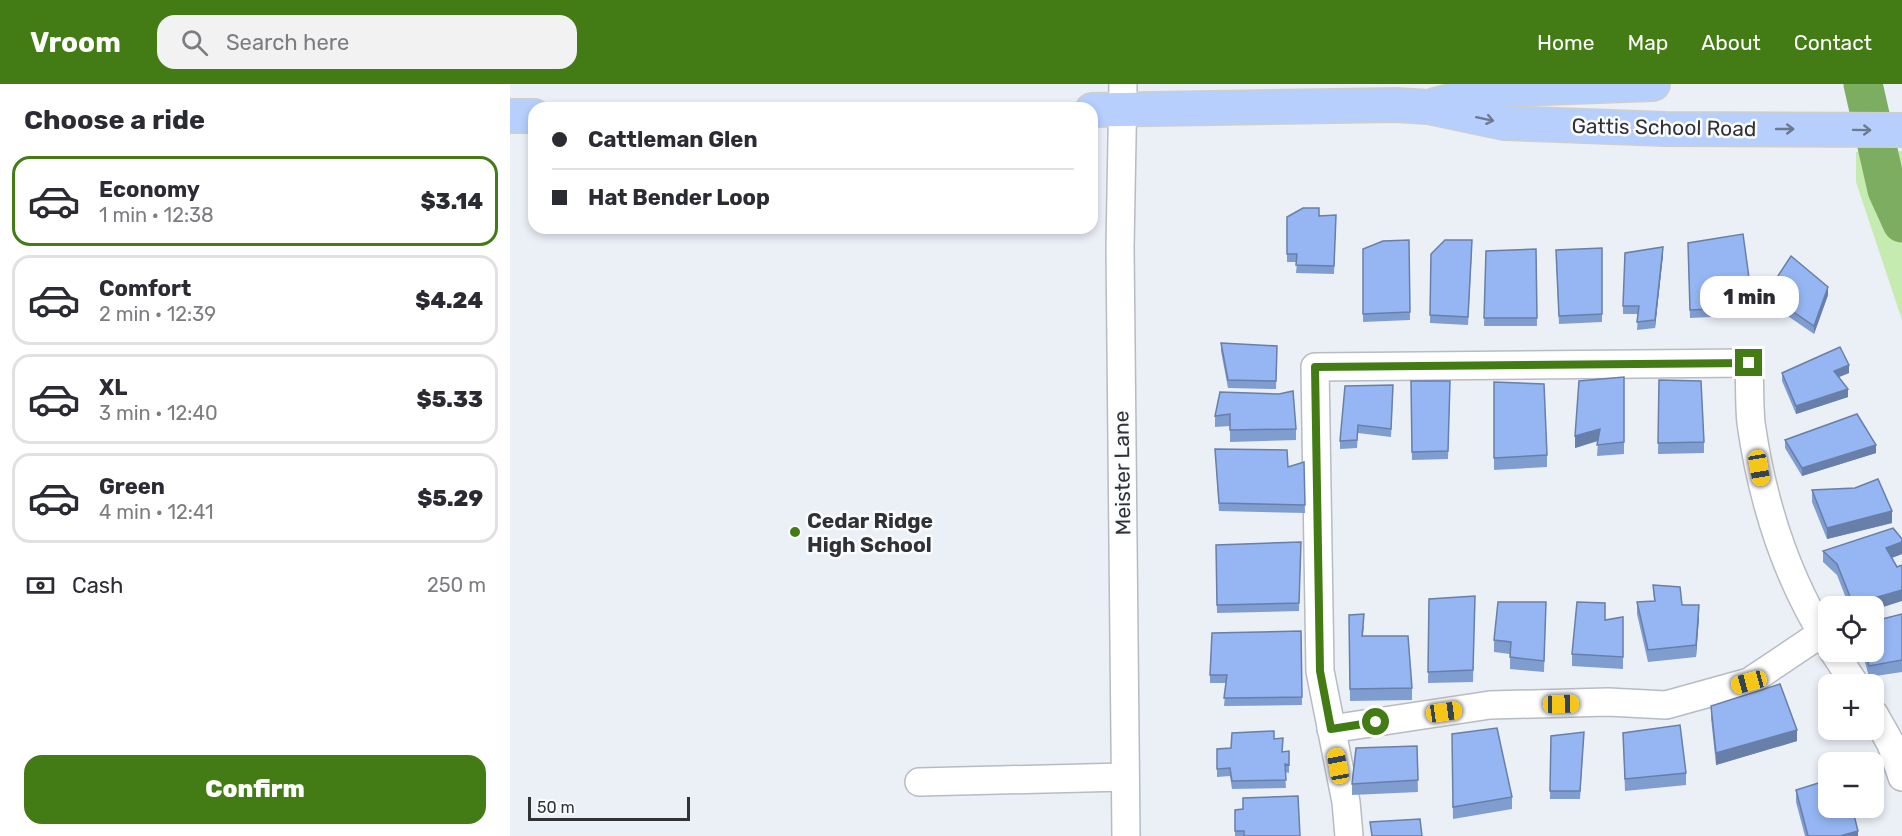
<!DOCTYPE html>
<html lang="en">
<head>
<meta charset="utf-8">
<style>
	body { margin:0; font-family:Rubik,sans-serif; background:#f2f2f3; color:#2b2b33; height:100vh; display:flex; flex-direction:column; font-size:22px; white-space:nowrap }
	* { box-sizing:border-box; margin:0 }
	p { font-size:20px; color:#7c7c81 }
	.icon { flex:none; width:33px; height:33px; fill:none; stroke:currentColor; stroke-width:2; stroke-linecap:round; stroke-linejoin:round }
	.map { position:relative; flex:1; overflow:hidden }
	.panel { display:flex; flex-direction:column; background:#fff; width:510px }
	.panel>* { flex:none }
	.banner { position:absolute; left:18px; top:18px; width:570px; height:132px; border-radius:18px; box-shadow:0 3px 9px #0003; display:grid; align-content:center; height:132px; padding:0 24px; background:#fff }
	.fabs { position:absolute; left:1308px; top:512px; display:grid; gap:12px }
	.fabs a { display:grid; place-items:center; width:66px; height:66px; border-radius:12px; background:#fff; box-shadow:0 3px 9px #0003; font-size:30px }
	.scale { position:absolute; left:18px; bottom:15px; width:162px; box-sizing:border-box; padding-left:6px; border:3px solid #313235; border-top:0; font-size:16px; line-height:21px; white-space:nowrap; color:#313235; -webkit-text-stroke:4px #fafcff; paint-order:stroke }
	.end { position:absolute; width:27px; height:27px; margin:-14px; border:8px solid #437c15; background:#fff; box-shadow:0 0 0 3px #fff }
	.from { border-radius:50% }
	.bubble { position:absolute; height:42px; border-radius:18px; background:#fff; box-shadow:0 3px 9px #0003; font-size:20px; font-weight:800; line-height:42px; text-align:center }
	.car { position:absolute; width:18px; height:36px; margin:-18px -9px; border-radius:8px; box-shadow:0 0 4px 2px #0007; background:linear-gradient(#f5c518 24%,#345 0 40%,#f5c518 0 76%,#345 0 86%,#f5c518 0) }
	.banner b { display:flex; align-items:center; gap:21px; height:57px; font-size:22px }
	.banner b+b { border-top:2px solid #e1e1e2 }
	.banner i { width:15px; height:15px; background:#2b2b33 }
	ul { padding:0; list-style:none }
	li { display:flex; align-items:center; gap:18px; height:90px; margin:0 12px 9px; padding:0 12px; border:3px solid #e1e1e2; border-radius:18px }
	li div { flex:1 }
	li b { display:block; font-size:22px }
	li em { font-style:normal; font-weight:800 }
	li.current { border-color:#437c15 }
	li>.icon { width:54px; height:54px; stroke-width:1.5 }
	h2 { padding:0 24px; font-size:27px; line-height:72px }
	.pay { display:flex; align-items:center; gap:15px; height:66px; padding:0 24px; font-size:22px }
	.pay p { margin-inline-start:auto }
	.action { display:flex; gap:12px; margin-top:auto; padding:12px 24px }
	.action a { flex:1; height:69px; border-radius:18px; background:#437c15; color:#fff; font-size:24px; font-weight:800; line-height:69px; text-align:center }
	header { display:flex; align-items:center; gap:36px; box-sizing:border-box; height:84px; padding:0 30px; background:#437c15; color:#fff }
	header strong { font-size:28px }
	nav { display:flex; gap:33px; margin-inline-start:auto; font-size:21px }
	.search { width:420px; height:54px; background:#f2f2f3; display:flex; align-items:center; gap:15px; box-sizing:border-box; padding:0 21px; border-radius:18px; color:#7c7c81; font-size:22px }
	main { display:flex; flex:1; min-height:0 }
	.map>svg:first-child { display:block }
	.green { fill:#c5ebb1 }
	.lines { fill:none; stroke-linecap:round; stroke-linejoin:round }
	.river { stroke:#7dad61; stroke-width:39 }
	.minor-casing { stroke:#b7bbc2; stroke-width:30 }
	.major-casing { stroke:#cececf; stroke-width:36 }
	.minor { stroke:#fff; stroke-width:27 }
	.major { stroke:#b6cffd; stroke-width:33 }
	.wall { fill:#809dd0 }
	.shaded-wall { fill:#687fa9 }
	.building { fill:#95b6f2; stroke:#687fa9; stroke-width:1.5 }
	.oneway { stroke:#6d798f }
	.route { stroke:#437c15; stroke-width:8 }
	.poi-dot { fill:#437c15; stroke:#fafcff; stroke-width:2 }
	.labels { text-anchor:middle; dominant-baseline:central; stroke-width:5; stroke-linejoin:round; paint-order:stroke }
	.street-label { font-size:21px; fill:#313235; stroke:#fafcff }
	.poi-label { font-size:21px; font-weight:bold; fill:#313235; stroke:#fafcff; text-anchor:start }
</style>
</head>
<body>
<header>
<strong>Vroom</strong>
<div class="search"><svg class="icon" aria-label="search" viewBox="0 0 24 24"><circle cx="10" cy="10" r="6"/><path d="M15 15l6 6"/></svg>Search here</div>
<nav><a>Home</a><a>Map</a><a>About</a><a>Contact</a></nav>
</header>
<main>
<section class="panel">
<h2>Choose a ride</h2>
<ul>
<li class="current"><svg class="icon" aria-label="car" viewBox="0 0 24 24"><path d="M5 17H2v-5l4-1 3-4h7l3 4 3 1v5h-3M9 17h6M6 11h13"/><circle cx="7" cy="17" r="2"/><circle cx="17" cy="17" r="2"/></svg><div><b>Economy</b><p>1 min · 12:38</p></div><em>$3.14</em></li>
<li><svg class="icon" aria-label="car" viewBox="0 0 24 24"><path d="M5 17H2v-5l4-1 3-4h7l3 4 3 1v5h-3M9 17h6M6 11h13"/><circle cx="7" cy="17" r="2"/><circle cx="17" cy="17" r="2"/></svg><div><b>Comfort</b><p>2 min · 12:39</p></div><em>$4.24</em></li>
<li><svg class="icon" aria-label="car" viewBox="0 0 24 24"><path d="M5 17H2v-5l4-1 3-4h7l3 4 3 1v5h-3M9 17h6M6 11h13"/><circle cx="7" cy="17" r="2"/><circle cx="17" cy="17" r="2"/></svg><div><b>XL</b><p>3 min · 12:40</p></div><em>$5.33</em></li>
<li><svg class="icon" aria-label="car" viewBox="0 0 24 24"><path d="M5 17H2v-5l4-1 3-4h7l3 4 3 1v5h-3M9 17h6M6 11h13"/><circle cx="7" cy="17" r="2"/><circle cx="17" cy="17" r="2"/></svg><div><b>Green</b><p>4 min · 12:41</p></div><em>$5.29</em></li>
</ul>
<div class="pay"><svg class="icon" aria-label="cash" viewBox="0 0 24 24"><path d="M3 7h18v10H3z"/><circle cx="12" cy="12" r="2"/></svg>Cash<p>250 m</p></div>
<div class="action"><a>Confirm</a></div>
</section>
<div class="map">
<svg width="1392" height="752" viewBox="0 0 1392 752">
	<rect width="100%" height="100%" fill="#ebeff6"/>
	<polygon class="green" points="1392,67 1392,236 1346,98 1346,68"/>
	<g class="lines">
		<polyline class="river" points="1353,0 1377,106 1392,139"/>
		<g class="minor-casing">
			<g id="minor">
				<polyline points="613,0 610,163 616,752"/>
				<polyline points="1323,567 1345,600"/>
				<polyline points="1364,630 1381,660 1392,693"/>
				<polyline points="821,645 980,621 1098,618 1156,621 1239,598 1312,549"/>
				<polyline points="409,698 615,693"/>
				<path d="M839,752L836,718L810,587L805,283L1239,279C1240,299 1239,319 1241,339C1252,416 1276,493 1318,559"/>
			</g>
		</g>
		<g class="major-casing">
			<g id="major">
				<polyline points="925,21 983,6 1143,0"/>
				<polyline points="582,26 886,21 918,23 994,39 1155,45 1392,46"/>
				<polyline points="0,32 24,32"/>
			</g>
		</g>
		<use href="#minor" class="minor"/>
		<use href="#major" class="major"/>
	</g>
	<g class="wall">
		<polygon points="826,131 824,190 786,189 787,178 777,178 777,133"/>
		<polygon points="899,156 900,236 853,238 853,165"/>
		<polygon points="1178,159 1243,223 1243,231 1180,234"/>
		<polygon points="962,164 958,241 920,239 921,170"/>
		<polygon points="1092,164 1092,238 1049,240 1046,174"/>
		<polygon points="1026,165 1027,242 974,242 976,167"/>
		<polygon points="1153,171 1145,244 1127,246 1128,230 1113,230 1113,222"/>
		<polygon points="1264,198 1318,211 1304,250 1266,224"/>
		<polygon points="711,259 767,262 766,305 718,304 711,267"/>
		<polygon points="1272,289 1339,289 1329,293 1338,313 1286,330 1272,297"/>
		<polygon points="1114,293 1114,370 1087,372 1088,357 1065,364"/>
		<polygon points="1149,296 1194,358 1194,369 1148,370"/>
		<polygon points="901,297 940,297 938,375 902,376"/>
		<polygon points="984,298 1037,371 1037,383 984,386"/>
		<polygon points="710,308 786,345 786,356 720,358 720,342 705,343 705,332"/>
		<polygon points="883,309 881,353 848,349 847,364 830,365 830,357"/>
		<polygon points="1275,356 1366,369 1292,392 1275,364"/>
		<polygon points="705,365 778,383 794,378 795,429 709,427"/>
		<polygon points="1302,406 1382,439 1317,455 1302,418"/>
		<polygon points="1392,455 1392,470 1382,474 1387,483 1364,522 1339,522 1327,491 1313,478 1313,467"/>
		<polygon points="791,458 789,527 707,529 706,461"/>
		<polygon points="1143,501 1172,521 1189,533 1186,573 1138,578 1127,530 1127,518 1144,517"/>
		<polygon points="965,512 963,598 918,599 919,515"/>
		<polygon points="1036,518 1034,588 1000,585 1000,570 984,568 984,556"/>
		<polygon points="1392,530 1392,588 1359,593 1352,567 1364,567"/>
		<polygon points="839,531 854,542 853,552 902,604 902,616 840,617"/>
		<polygon points="1113,533 1113,585 1062,582 1062,570 1095,536"/>
		<polygon points="791,547 792,621 714,622 716,599 700,599 700,591"/>
		<polygon points="1201,622 1287,657 1206,681 1201,634"/>
		<polygon points="1074,648 1070,715 1040,715 1041,652"/>
		<polygon points="1113,649 1176,689 1176,701 1115,707"/>
		<polygon points="942,650 1002,713 1002,725 943,735"/>
		<polygon points="764,655 773,668 779,667 779,689 775,688 776,704 722,705 720,692 707,693 707,665 721,664"/>
		<polygon points="907,662 908,708 842,711 842,700"/>
		<polygon points="1286,706 1348,752 1295,752 1286,718"/>
		<polygon points="725,726 790,752 725,752"/>
	</g>
	<g class="shaded-wall">
		<polygon points="1153,163 1153,171 1145,244 1145,236"/>
		<polygon points="1318,203 1318,211 1304,250 1304,242"/>
		<polygon points="1339,281 1339,289 1324,295 1324,287"/>
		<polygon points="1338,305 1338,313 1286,330 1286,322"/>
		<polygon points="1090,345 1090,356 1065,364 1065,352"/>
		<polygon points="1366,361 1366,369 1292,392 1292,384"/>
		<polygon points="1382,427 1382,439 1317,455 1317,444"/>
		<polygon points="1392,458 1392,470 1376,476 1376,464"/>
		<polygon points="1392,506 1392,517 1364,526 1364,522 1343,522 1343,520"/>
		<polygon points="1189,521 1189,533 1186,573 1186,561"/>
		<polygon points="1287,646 1287,657 1206,681 1206,669"/>
		<polygon points="1348,747 1348,752 1330,752"/>
	</g>
	<g class="building">
		<polygon points="793,124 809,124 809,132 826,131 824,182 786,181 787,170 777,170 777,133"/>
		<polygon points="1233,150 1243,223 1180,226 1178,159"/>
		<polygon points="899,156 900,228 853,230 853,165 873,157"/>
		<polygon points="935,156 962,156 958,233 920,231 921,170"/>
		<polygon points="1153,163 1145,236 1127,238 1129,222 1113,222 1115,169"/>
		<polygon points="1092,164 1092,230 1049,232 1046,166"/>
		<polygon points="1026,165 1027,234 974,234 976,167"/>
		<polygon points="1281,172 1318,203 1304,242 1266,216 1264,198"/>
		<polygon points="711,259 767,262 766,297 718,296"/>
		<polygon points="1330,263 1339,281 1324,287 1338,305 1286,322 1272,289"/>
		<polygon points="1114,293 1114,358 1087,361 1090,345 1065,352 1069,297"/>
		<polygon points="1149,296 1191,297 1194,358 1148,359"/>
		<polygon points="901,297 940,297 938,367 902,368"/>
		<polygon points="984,298 1034,300 1037,371 984,374"/>
		<polygon points="883,301 881,345 848,341 847,356 830,357 835,302"/>
		<polygon points="783,307 786,345 720,346 720,330 705,332 710,308 769,310"/>
		<polygon points="1347,330 1366,361 1292,384 1275,356"/>
		<polygon points="705,365 777,366 778,383 794,378 795,421 709,419"/>
		<polygon points="1368,395 1382,427 1317,444 1302,406 1345,404"/>
		<polygon points="1383,444 1392,455 1392,458 1376,464 1387,483 1392,481 1392,506 1343,520 1327,480 1313,467"/>
		<polygon points="791,458 789,519 707,521 706,461"/>
		<polygon points="1143,501 1170,503 1172,521 1189,521 1186,561 1138,566 1127,518 1145,517"/>
		<polygon points="965,512 963,586 918,588 919,515"/>
		<polygon points="988,518 1036,518 1034,577 1000,573 1001,558 984,556"/>
		<polygon points="1067,518 1095,519 1095,536 1113,533 1113,573 1062,570"/>
		<polygon points="854,530 852,552 898,552 902,604 840,605 839,531"/>
		<polygon points="1392,530 1392,576 1359,582 1355,567 1364,567 1364,537"/>
		<polygon points="791,547 792,613 714,614 717,591 700,591 702,549"/>
		<polygon points="1270,600 1287,646 1206,669 1201,622"/>
		<polygon points="1170,641 1176,689 1115,695 1113,649"/>
		<polygon points="987,644 1002,713 943,723 942,650"/>
		<polygon points="764,647 764,655 773,654 772,668 779,667 779,681 775,680 776,696 722,697 720,684 707,685 707,665 721,664 722,649"/>
		<polygon points="1074,648 1070,707 1040,707 1041,652"/>
		<polygon points="907,662 908,696 842,700 846,664"/>
		<polygon points="1318,696 1318,723 1342,723 1348,747 1330,752 1298,752 1286,706"/>
		<polygon points="788,712 790,752 734,752 734,747 725,747 725,726 733,725 733,714"/>
		<polygon points="910,735 912,752 862,752 860,738"/>
	</g>
	<defs><path id="oneway-shaft" d="M-6 0H5M1.5-3L5.5 0L1.5 3" fill="none" stroke-width="1.6" stroke-linecap="round" stroke-linejoin="round" transform="scale(1.5)"/></defs>
	<g class="oneway">
		<use href="#oneway-shaft" transform="translate(975 35) rotate(12)"/>
		<use href="#oneway-shaft" transform="translate(1275 45)"/>
		<use href="#oneway-shaft" transform="translate(1352 46) rotate(1)"/>
	</g>
	<g class="lines">
		<polyline class="route" points="866,638 821,645 810,587 805,283 1239,279"/>
	</g>
	<circle class="poi-dot" cx="285" cy="448" r="6"/>
	<g class="labels">
		<g class="street-label">
			<text transform="translate(1154 43) rotate(1)">Gattis School Road</text>
			<text transform="translate(612 389) rotate(-91)">Meister Lane</text>
		</g>
		<g class="poi-label">
			<text x="297" y="436">Cedar Ridge<tspan x="297" dy="24">High School</tspan></text>
		</g>
	</g>
</svg>
<div class="fabs">
<a><svg class="icon" aria-label="locate" viewBox="0 0 24 24"><circle cx="12" cy="12" r="6"/><path d="M12 2v4M12 18v4M2 12h4M18 12h4"/></svg></a>
<a>+</a>
<a>−</a>
</div>
<div class="scale">50 m</div>
<i class="end from" style="left:866px;top:638px"></i>
<i class="end" style="left:1239px;top:279px"></i>
<div class="bubble" style="left:1190px;top:192px;width:99px">1 min</div>
<i class="car" style="left:1249px;top:384px;rotate:170deg"></i>
<i class="car" style="left:1239px;top:598px;rotate:255deg"></i>
<i class="car" style="left:1051px;top:620px;rotate:89deg"></i>
<i class="car" style="left:934px;top:628px;rotate:82deg"></i>
<i class="car" style="left:828px;top:682px;rotate:349deg"></i>
<div class="banner">
<b><i class="from"></i>Cattleman Glen</b>
<b><i></i>Hat Bender Loop</b>
</div>
</div>
</main>
</body>
</html>
